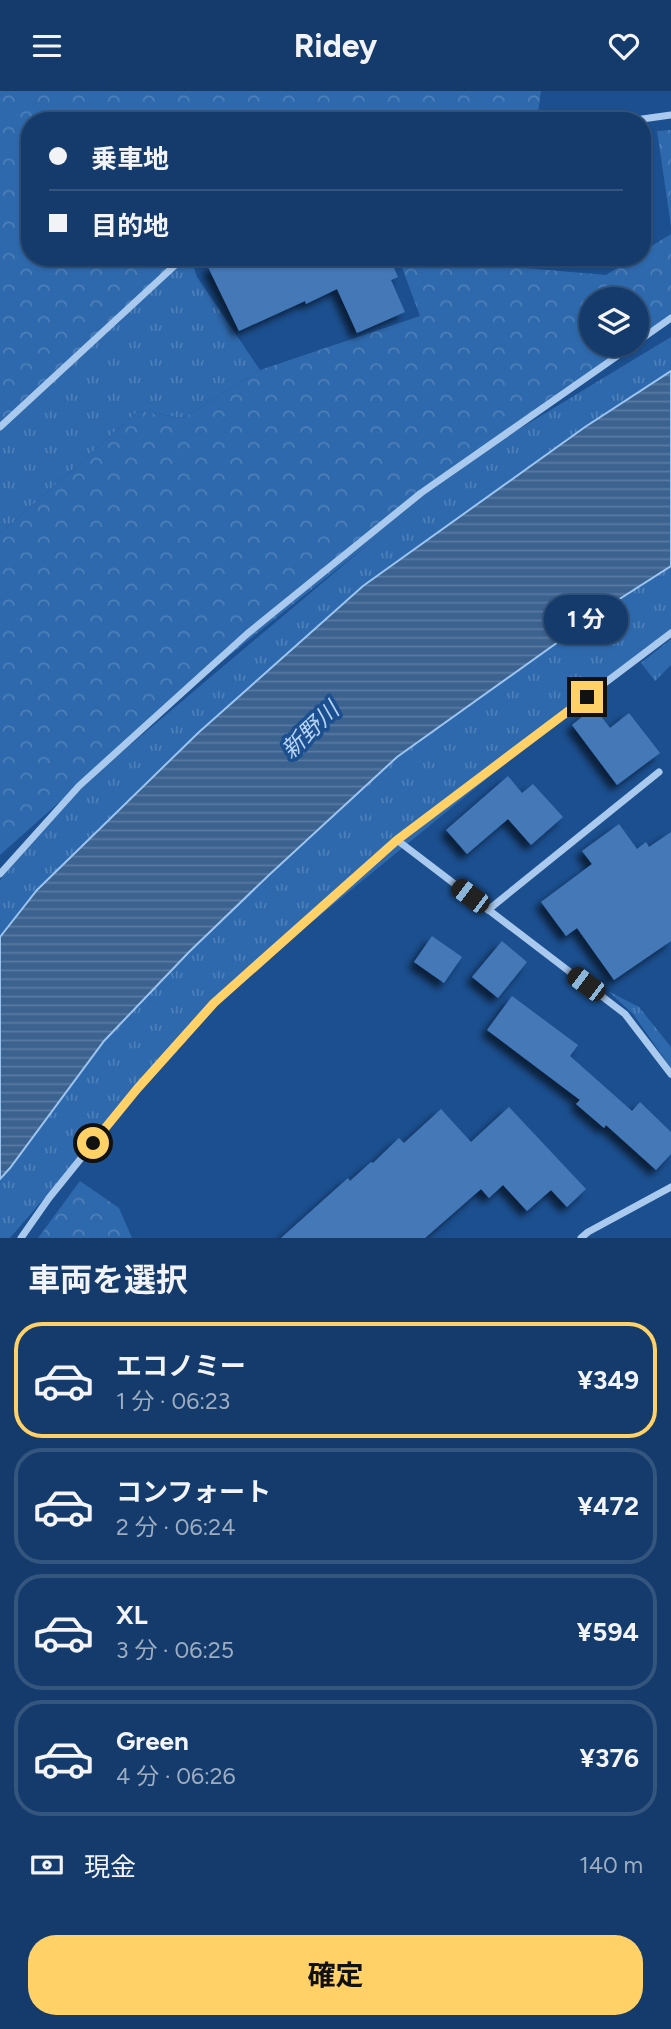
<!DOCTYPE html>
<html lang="ja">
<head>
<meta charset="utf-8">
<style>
	body { margin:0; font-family:Figtree,"Noto Sans JP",sans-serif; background:#214673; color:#f1f3f6; height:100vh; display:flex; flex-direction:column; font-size:26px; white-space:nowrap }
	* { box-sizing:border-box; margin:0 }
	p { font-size:23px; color:#9dadc1 }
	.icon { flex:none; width:38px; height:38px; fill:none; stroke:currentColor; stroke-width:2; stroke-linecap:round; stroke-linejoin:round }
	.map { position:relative; height:1147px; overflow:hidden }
	.panel { display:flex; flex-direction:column; background:#143b6b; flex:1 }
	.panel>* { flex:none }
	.guide { position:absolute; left:21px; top:21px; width:630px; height:154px; border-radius:28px; box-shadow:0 2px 5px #0004,0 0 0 2px #33557e; display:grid; align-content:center; height:154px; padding:0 28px; background:#143b6b }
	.buttons { position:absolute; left:579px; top:196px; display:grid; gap:14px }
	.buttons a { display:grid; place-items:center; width:70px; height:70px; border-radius:50%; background:#143b6b; box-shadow:0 2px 5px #0004,0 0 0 2px #33557e; font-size:35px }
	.end { position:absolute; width:32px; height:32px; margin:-16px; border:9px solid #ffd166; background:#111; box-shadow:0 0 0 4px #111 }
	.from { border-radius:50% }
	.bubble { position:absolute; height:49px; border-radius:24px; background:#143b6b; box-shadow:0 2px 5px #0004,0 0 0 2px #33557e; font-size:23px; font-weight:700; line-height:49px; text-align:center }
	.car { position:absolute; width:21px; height:42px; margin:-21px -10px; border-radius:9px; box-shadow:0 0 5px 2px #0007; background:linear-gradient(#222 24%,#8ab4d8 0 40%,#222 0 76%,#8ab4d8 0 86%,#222 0) }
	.guide b { display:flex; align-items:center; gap:24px; height:66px; font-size:26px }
	.guide b+b { border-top:2px solid #33557e }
	.guide i { width:18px; height:18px; background:#f1f3f6 }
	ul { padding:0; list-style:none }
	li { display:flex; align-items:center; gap:21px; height:116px; margin:0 14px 10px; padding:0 14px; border:4px solid #33557e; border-radius:28px }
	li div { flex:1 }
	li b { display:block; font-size:26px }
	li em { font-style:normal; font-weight:700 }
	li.current { border-color:#ffd166 }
	li>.icon { width:63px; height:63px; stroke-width:1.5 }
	h2 { padding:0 28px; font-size:32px; line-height:84px }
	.pay { display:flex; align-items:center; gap:18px; height:77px; padding:0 28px; font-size:26px }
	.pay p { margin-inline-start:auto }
	.primary-button { display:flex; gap:14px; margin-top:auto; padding:14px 28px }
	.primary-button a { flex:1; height:80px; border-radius:28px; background:#ffd166; color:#111; font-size:28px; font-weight:700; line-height:80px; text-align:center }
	header { display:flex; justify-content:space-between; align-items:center; height:91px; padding:0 28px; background:#143b6b; font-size:32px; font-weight:700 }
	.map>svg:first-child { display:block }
	.grass { fill:url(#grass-tufts) }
	.forest { fill:url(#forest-crowns) }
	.water { fill:url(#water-rules); stroke:#9cc4f0; stroke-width:2 }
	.building { fill:#4478b7; filter:url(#shadow) }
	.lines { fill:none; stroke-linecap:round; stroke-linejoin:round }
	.minor { stroke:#a9c9ee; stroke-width:7 }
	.route { stroke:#ffd166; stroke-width:9 }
	.labels { text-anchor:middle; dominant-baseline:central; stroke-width:7; stroke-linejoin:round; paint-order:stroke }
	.water-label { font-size:23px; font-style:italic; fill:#b5d3f5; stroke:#1b4f8f }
</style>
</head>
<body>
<header><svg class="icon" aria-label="menu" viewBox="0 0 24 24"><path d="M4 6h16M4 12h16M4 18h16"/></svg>Ridey<svg class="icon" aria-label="heart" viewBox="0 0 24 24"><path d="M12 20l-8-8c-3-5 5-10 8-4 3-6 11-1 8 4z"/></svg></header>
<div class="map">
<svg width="671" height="1147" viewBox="0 0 671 1147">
	<defs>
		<pattern id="grass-tufts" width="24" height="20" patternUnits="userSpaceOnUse" patternTransform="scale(1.75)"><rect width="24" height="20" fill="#2e69ad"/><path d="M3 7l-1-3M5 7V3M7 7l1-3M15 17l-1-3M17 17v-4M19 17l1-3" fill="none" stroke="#4d80b9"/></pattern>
		<pattern id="forest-crowns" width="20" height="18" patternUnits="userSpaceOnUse" patternTransform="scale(1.75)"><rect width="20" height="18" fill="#2e69ad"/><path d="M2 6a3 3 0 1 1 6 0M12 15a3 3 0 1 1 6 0" fill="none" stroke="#4d80b9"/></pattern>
		<pattern id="water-rules" width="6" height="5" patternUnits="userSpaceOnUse" patternTransform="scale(1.75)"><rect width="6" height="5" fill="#3c6290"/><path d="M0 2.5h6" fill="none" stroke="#597aa1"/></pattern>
		<filter id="shadow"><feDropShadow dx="-6" dy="6" stdDeviation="3.5" flood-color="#0009"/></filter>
	</defs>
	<rect width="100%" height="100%" fill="#1b4f8f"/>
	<g class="grass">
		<polygon points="184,166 190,166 197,186 260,279 183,327 138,320 0,443 0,338"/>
		<polygon points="671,246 671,540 644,559 213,912 10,1147 0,1147 0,789 72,703 468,369"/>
		<polygon points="671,548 671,574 655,590 641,572"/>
		<polygon points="608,900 639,916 671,956 671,977 633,923"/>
	</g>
	<g class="forest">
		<polygon points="0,0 541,0 537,29 534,30 30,30 30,166 184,166 0,335"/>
		<polygon points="671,39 671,135 657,40"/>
		<polygon points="671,143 671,229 637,252 637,208 592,208 592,254 635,254 503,345 174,609 0,764 0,443 138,320 183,327 260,279 420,225 398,166 453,166 455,171 606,184 635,166 642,166 642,161"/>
		<polygon points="80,1090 119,1117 132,1147 38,1147"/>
	</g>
	<polygon class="water" points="671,280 671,475 607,516 397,666 269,784 189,861 104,950 10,1077 0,1088 0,846 37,799 198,642 363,495 585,336"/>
	<g class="building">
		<polygon points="230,166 389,166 398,186 391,189 405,221 357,242 337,198 306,213 305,210 239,240 208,176"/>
		<polygon points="594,616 610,637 629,622 660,662 617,694 572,634"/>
		<polygon points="508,685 522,702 533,693 563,726 531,754 508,728 467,763 446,739"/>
		<polygon points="619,733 637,758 646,751 649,756 671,741 671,850 614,889 577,837 566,845 541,811 592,773 582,760"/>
		<polygon points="432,845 462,866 444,892 414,871"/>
		<polygon points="502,850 527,871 498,907 472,886"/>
		<polygon points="512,905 578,954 570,965 632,1020 640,1011 671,1041 671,1063 656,1079 606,1034 604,1037 576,1013 580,1009 487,939"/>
		<polygon points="509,1016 586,1098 567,1116 551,1099 527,1120 503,1094 489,1107 481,1098 425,1147 281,1147 348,1087 350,1090 371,1071 373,1072 399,1047 404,1052 441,1018 471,1051"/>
	</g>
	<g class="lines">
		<g class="minor">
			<polyline points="628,30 671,24"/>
			<polyline points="637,251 671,227"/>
			<polyline points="0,336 184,166"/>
			<polyline points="397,749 625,923 671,983"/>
			<polyline points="0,783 79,695 247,543 421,402 633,254"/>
			<polyline points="488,819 659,681"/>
			<polyline points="21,1147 49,1107 137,998 213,912 397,749 671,542"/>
			<polyline points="581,1147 588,1141 671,1096"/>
		</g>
	</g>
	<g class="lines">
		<polyline class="route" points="93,1052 137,998 214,912 397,749 587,606"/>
	</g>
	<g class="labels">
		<g class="water-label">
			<text transform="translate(310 639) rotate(-44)">新野川</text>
		</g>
	</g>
</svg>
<div class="buttons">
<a><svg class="icon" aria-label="layers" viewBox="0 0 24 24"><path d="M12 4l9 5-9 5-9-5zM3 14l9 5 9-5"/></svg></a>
</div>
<i class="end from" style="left:93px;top:1052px"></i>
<i class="end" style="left:587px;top:606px"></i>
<div class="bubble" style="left:544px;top:504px;width:84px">1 分</div>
<i class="car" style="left:470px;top:805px;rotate:307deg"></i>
<i class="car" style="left:586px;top:893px;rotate:307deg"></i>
<div class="guide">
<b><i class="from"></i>乗車地</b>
<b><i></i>目的地</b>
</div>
</div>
<section class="panel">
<h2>車両を選択</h2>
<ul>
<li class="current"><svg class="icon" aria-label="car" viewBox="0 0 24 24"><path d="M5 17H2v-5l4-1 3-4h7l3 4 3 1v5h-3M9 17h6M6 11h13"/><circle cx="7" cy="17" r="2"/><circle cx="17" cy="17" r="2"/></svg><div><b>エコノミー</b><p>1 分 · 06:23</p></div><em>¥349</em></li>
<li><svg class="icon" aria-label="car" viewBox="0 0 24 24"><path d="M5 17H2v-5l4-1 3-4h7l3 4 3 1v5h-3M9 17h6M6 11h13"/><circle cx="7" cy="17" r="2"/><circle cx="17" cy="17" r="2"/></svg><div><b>コンフォート</b><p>2 分 · 06:24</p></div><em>¥472</em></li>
<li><svg class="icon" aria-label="car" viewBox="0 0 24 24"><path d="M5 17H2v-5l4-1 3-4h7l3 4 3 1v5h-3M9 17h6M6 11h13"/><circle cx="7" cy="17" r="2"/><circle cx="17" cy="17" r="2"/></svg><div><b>XL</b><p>3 分 · 06:25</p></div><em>¥594</em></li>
<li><svg class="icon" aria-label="car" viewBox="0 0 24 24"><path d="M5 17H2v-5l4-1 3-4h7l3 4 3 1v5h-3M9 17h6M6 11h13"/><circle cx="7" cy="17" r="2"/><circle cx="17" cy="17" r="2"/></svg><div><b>Green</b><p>4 分 · 06:26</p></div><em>¥376</em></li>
</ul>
<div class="pay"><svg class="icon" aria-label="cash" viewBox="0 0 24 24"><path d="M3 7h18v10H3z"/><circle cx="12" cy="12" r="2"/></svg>現金<p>140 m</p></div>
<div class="primary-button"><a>確定</a></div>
</section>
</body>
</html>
